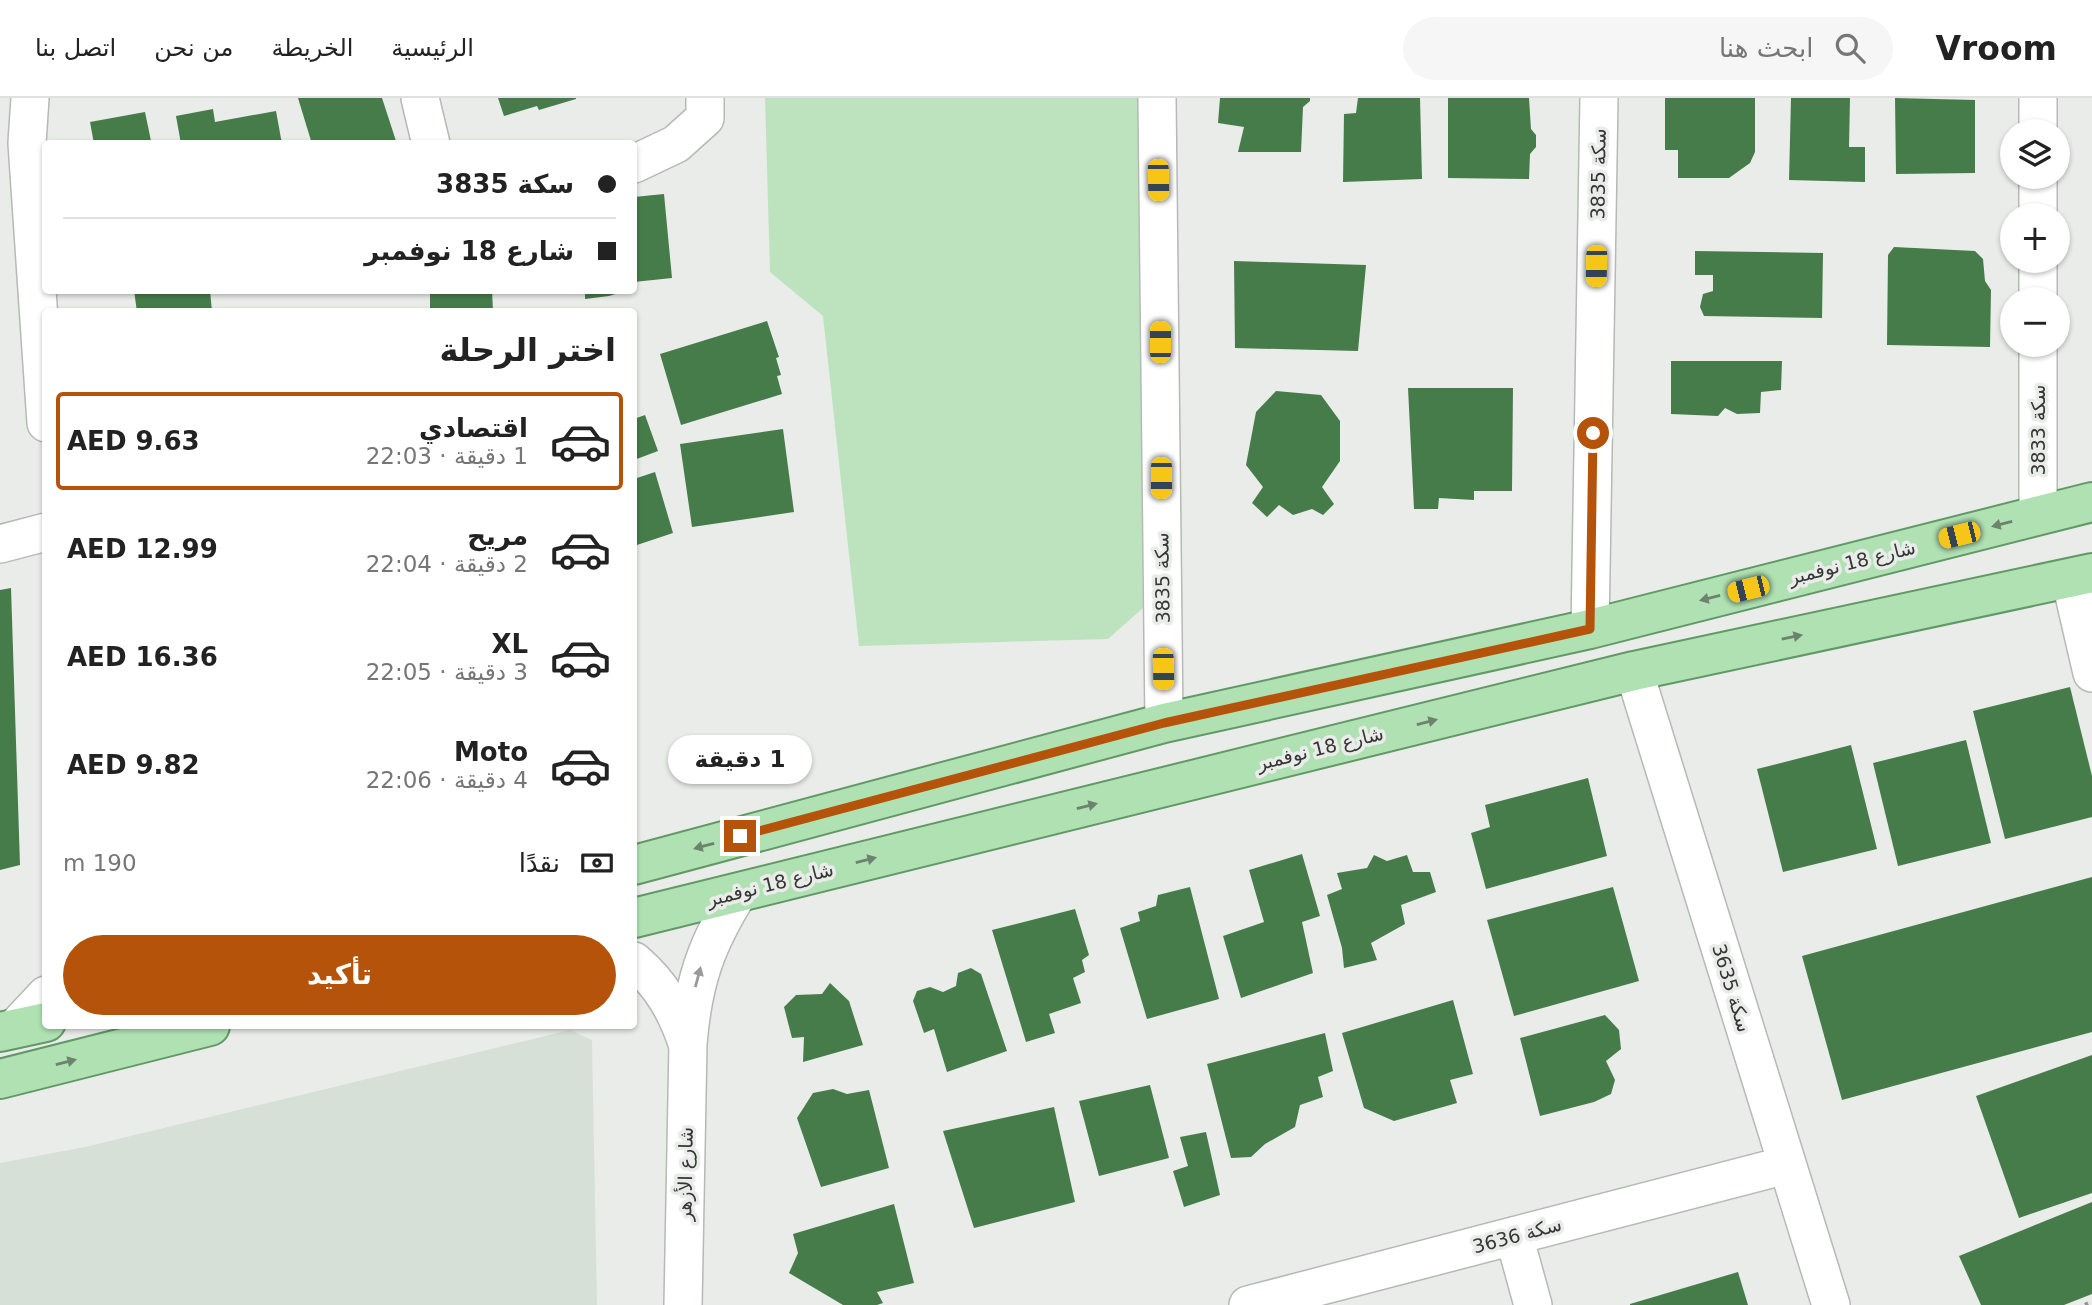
<!DOCTYPE html>
<html lang="ar">
<head>
<meta charset="utf-8">
<style>
	body { margin:0; font-family:"DejaVu Sans",Vazirmatn,sans-serif; background:#f6f6f6; color:#222; direction:rtl; height:100vh; display:flex; flex-direction:column; font-size:26px; white-space:nowrap }
	* { box-sizing:border-box; margin:0 }
	p { font-size:23px; color:#767676 }
	.icon { flex:none; width:38px; height:38px; fill:none; stroke:currentColor; stroke-width:2; stroke-linecap:round; stroke-linejoin:round }
	.map { position:relative; flex:1; overflow:hidden; direction:ltr }
	.side { position:absolute; left:42px; top:210px; width:595px; height:721px; display:flex; flex-direction:column; background:#fff; border-radius:7px; box-shadow:0 2px 5px #0004; direction:rtl }
	.side>* { flex:none }
	.hud { position:absolute; left:42px; top:42px; width:595px; height:154px; border-radius:7px; box-shadow:0 2px 5px #0004; direction:rtl; display:grid; align-content:center; height:154px; padding:0 21px; background:#fff }
	.controls { position:absolute; left:2000px; top:21px; display:grid; gap:14px }
	.controls a { display:grid; place-items:center; width:70px; height:70px; border-radius:50%; background:#fff; box-shadow:0 2px 5px #0004; font-size:35px }
	.end { position:absolute; width:32px; height:32px; margin:-16px; border:9px solid #b45309; background:#fff; box-shadow:0 0 0 4px #fff }
	.from { border-radius:50% }
	.bubble { position:absolute; height:49px; border-radius:24px; background:#fff; box-shadow:0 2px 5px #0004; font-size:23px; font-weight:700; line-height:49px; text-align:center; direction:rtl }
	.car { position:absolute; width:21px; height:42px; margin:-21px -10px; border-radius:9px; box-shadow:0 0 5px 2px #0007; background:linear-gradient(#f5c518 24%,#345 0 40%,#f5c518 0 76%,#345 0 86%,#f5c518 0) }
	.hud b { display:flex; align-items:center; gap:24px; height:66px; font-size:26px }
	.hud b+b { border-top:2px solid #e0e0e0 }
	.hud i { width:18px; height:18px; background:#222 }
	ul { padding:0; list-style:none }
	li { display:flex; align-items:center; gap:21px; height:98px; margin:0 14px 10px; padding:0 7px; border:4px solid transparent; border-radius:7px }
	li div { flex:1 }
	li b { display:block; font-size:26px }
	li em { font-style:normal; font-weight:700 }
	li.selected { border-color:#b45309 }
	li>.icon { width:63px; height:63px; stroke-width:1.5 }
	h2 { padding:0 21px; font-size:32px; line-height:84px }
	.pay { display:flex; align-items:center; gap:18px; height:77px; padding:0 21px; font-size:26px }
	.pay p { margin-inline-start:auto }
	.action { display:flex; gap:14px; margin-top:auto; padding:14px 21px }
	.action a { flex:1; height:80px; border-radius:42px; background:#b45309; color:#fff; font-size:28px; font-weight:700; line-height:80px; text-align:center }
	header { display:flex; align-items:center; gap:42px; box-sizing:border-box; height:98px; padding:0 35px; background:#fff; border-bottom:2px solid #e0e0e0 }
	header strong { font-size:33px }
	nav { display:flex; gap:38px; margin-inline-start:auto; font-size:24px }
	.search { width:490px; height:63px; background:#f6f6f6; display:flex; align-items:center; gap:18px; box-sizing:border-box; padding:0 24px; border-radius:38px; color:#767676; font-size:26px }
	.map>svg:first-child { display:block }
	.built { fill:#d7e0d7 }
	.green { fill:#bde3be }
	.building { fill:#467c4a }
	.lines { fill:none; stroke-linecap:round; stroke-linejoin:round }
	.minor-casing { stroke:#b6b9b6; stroke-width:40 }
	.major-casing { stroke:#629866; stroke-width:42 }
	.path { stroke:#929492; stroke-width:4.5; stroke-dasharray:3.5 5; stroke-linecap:butt }
	.minor { stroke:#fff; stroke-width:37 }
	.major { stroke:#b0e1b3; stroke-width:38 }
	.oneway { fill:#6c836e }
	.oneway2 { fill:#9a9a9a }
	.route { stroke:#b45309; stroke-width:9 }
	.labels { text-anchor:middle; dominant-baseline:central; stroke-width:7; stroke-linejoin:round; paint-order:stroke }
	.street-label { font-size:19px; fill:#353635; stroke:#e9ece9 }
</style>
</head>
<body>
<header>
<strong>Vroom</strong>
<div class="search"><svg class="icon" aria-label="search" viewBox="0 0 24 24"><circle cx="10" cy="10" r="6"/><path d="M15 15l6 6"/></svg>ابحث هنا</div>
<nav><a>الرئيسية</a><a>الخريطة</a><a>من نحن</a><a>اتصل بنا</a></nav>
</header>
<div class="map">
<svg width="2092" height="1207" viewBox="0 0 2092 1207">
	<rect width="100%" height="100%" fill="#e9ece9"/>
	<polygon class="built" points="570,932 592,942 597,1207 0,1207 0,1065 85,1049"/>
	<polygon class="green" points="765,0 1139,0 1143,510 1108,541 859,548 823,218 770,174"/>
	<g class="building">
		<polygon points="298,0 382,0 397,46 312,46"/>
		<polygon points="498,0 576,0 576,1 539,12 537,8 504,18"/>
		<polygon points="1220,0 1310,0 1310,3 1303,9 1301,54 1238,54 1244,29 1218,25"/>
		<polygon points="1358,0 1420,0 1422,81 1343,84 1344,16 1356,15"/>
		<polygon points="1448,0 1529,0 1531,31 1536,37 1536,49 1530,56 1529,81 1448,80"/>
		<polygon points="1665,0 1755,0 1755,54 1750,65 1729,80 1678,80 1678,52 1665,52"/>
		<polygon points="1791,0 1850,0 1849,49 1865,49 1865,84 1789,82"/>
		<polygon points="1895,0 1975,2 1975,75 1896,76"/>
		<polygon points="213,11 215,24 276,13 282,46 181,46 176,18"/>
		<polygon points="145,14 151,43 136,46 94,46 90,24"/>
		<polygon points="664,96 672,180 634,184 634,99"/>
		<polygon points="1894,149 1975,153 1983,161 1985,183 1991,192 1990,249 1887,247 1888,157"/>
		<polygon points="1695,153 1823,155 1822,220 1704,218 1700,209 1703,196 1713,193 1713,177 1695,177"/>
		<polygon points="1234,163 1366,167 1358,253 1235,250"/>
		<polygon points="134,192 210,192 212,214 137,214"/>
		<polygon points="430,192 492,192 493,214 439,214 430,211"/>
		<polygon points="585,192 625,192 625,193 609,198 585,201"/>
		<polygon points="767,223 779,259 776,260 781,277 777,278 782,296 681,327 660,256"/>
		<polygon points="1671,263 1782,263 1781,292 1761,294 1760,315 1737,316 1725,310 1718,318 1671,316"/>
		<polygon points="1408,290 1513,290 1512,393 1474,393 1474,402 1439,400 1438,411 1414,411"/>
		<polygon points="1276,293 1321,297 1340,323 1340,363 1322,389 1334,406 1323,417 1312,411 1293,417 1279,407 1267,419 1252,405 1263,389 1246,367 1256,314"/>
		<polygon points="645,317 658,353 634,362 634,321"/>
		<polygon points="783,331 794,414 692,429 680,346"/>
		<polygon points="655,374 673,435 634,448 634,381"/>
		<polygon points="11,490 20,767 0,772 0,492"/>
		<polygon points="2070,589 2092,678 2092,719 2005,741 1973,613"/>
		<polygon points="1966,642 1991,745 1898,768 1873,665"/>
		<polygon points="1851,647 1877,751 1783,774 1757,671"/>
		<polygon points="1588,680 1607,758 1486,791 1471,735 1490,729 1485,707"/>
		<polygon points="1302,756 1320,818 1302,824 1313,875 1241,900 1223,838 1264,824 1249,772"/>
		<polygon points="1374,757 1387,763 1407,757 1413,774 1430,774 1436,794 1401,807 1405,826 1371,845 1377,862 1344,870 1342,850 1327,797 1342,791 1337,775 1367,770"/>
		<polygon points="2092,779 2092,934 1842,1002 1802,858"/>
		<polygon points="1190,789 1219,901 1147,921 1120,830 1140,823 1138,814 1156,808 1158,797"/>
		<polygon points="1613,789 1639,883 1514,918 1487,822"/>
		<polygon points="1075,811 1089,857 1082,862 1085,874 1073,880 1081,905 1049,916 1055,935 1026,944 992,832"/>
		<polygon points="971,870 981,876 1007,953 947,974 934,931 924,935 913,903 917,893 930,889 943,894 956,888 958,875"/>
		<polygon points="830,885 849,903 863,947 803,964 804,939 792,940 784,909 796,897 822,896"/>
		<polygon points="1453,902 1473,976 1450,982 1457,1005 1394,1023 1364,1010 1342,935"/>
		<polygon points="1605,917 1619,932 1621,951 1606,963 1615,982 1611,996 1594,1004 1540,1018 1520,940"/>
		<polygon points="1325,935 1333,973 1318,979 1323,999 1300,1007 1295,1029 1265,1046 1251,1059 1231,1060 1207,966"/>
		<polygon points="2092,957 2092,1095 2019,1120 1976,998"/>
		<polygon points="1150,987 1169,1060 1099,1078 1079,1003"/>
		<polygon points="833,991 847,996 869,992 889,1070 821,1089 797,1020 813,995"/>
		<polygon points="1054,1009 1075,1104 974,1130 943,1033"/>
		<polygon points="1206,1034 1220,1097 1184,1109 1173,1073 1188,1068 1180,1039"/>
		<polygon points="2092,1104 2092,1196 2064,1207 1981,1207 1959,1158"/>
		<polygon points="894,1106 914,1185 877,1194 883,1205 877,1207 843,1207 789,1175 798,1155 793,1136"/>
		<polygon points="1738,1174 1748,1207 1630,1207 1630,1206"/>
	</g>
	<g class="lines">
		<g class="minor-casing">
			<g id="minor">
				<polyline points="30,0 27,45 46,325"/>
				<polyline points="420,0 431,46"/>
				<polyline points="1157,0 1164,625"/>
				<polyline points="2038,0 2038,33"/>
				<polyline points="634,66 676,46 705,20 705,0"/>
				<polyline points="2038,79 2038,117"/>
				<polyline points="2038,163 2038,201"/>
				<polyline points="2038,247 2038,417"/>
				<polyline points="0,446 46,434"/>
				<polyline points="2070,480 2092,575"/>
				<polyline points="1590,531 1599,0"/>
				<polyline points="1634,573 1831,1207"/>
				<path d="M634,863C661,886 676,912 687,945"/>
				<polyline points="15,930 46,897"/>
				<polyline points="1514,1138 1533,1207"/>
				<path d="M683,1207L688,946C693,884 706,846 739,794"/>
				<polyline points="1248,1207 1786,1067"/>
			</g>
		</g>
		<g class="major-casing">
			<g id="major">
				<polyline points="634,767 1164,625 1590,531 2092,404"/>
				<polyline points="634,820 1634,573 2092,475"/>
				<polyline points="0,934 46,924"/>
				<polyline points="0,981 210,928"/>
			</g>
		</g>
		<polyline class="path" points="2085,1207 2092,1204"/>
		<use href="#minor" class="minor"/>
		<use href="#major" class="major"/>
	</g>
	<defs><path id="oneway-solid" d="M-6-.8H1V-3.2L6.5 0L1 3.2V.8H-6Z" transform="scale(1.75)"/></defs>
	<g class="oneway">
		<use href="#oneway-solid" transform="translate(2002 426) rotate(166)"/>
		<use href="#oneway-solid" transform="translate(1710 500) rotate(166)"/>
		<use href="#oneway-solid" transform="translate(1792 539) rotate(-12)"/>
		<use href="#oneway-solid" transform="translate(1427 624) rotate(-14)"/>
		<use href="#oneway-solid" transform="translate(1087 708) rotate(-14)"/>
		<use href="#oneway-solid" transform="translate(704 748) rotate(165)"/>
		<use href="#oneway-solid" transform="translate(866 762) rotate(-14)"/>
		<use href="#oneway-solid" transform="translate(66 964) rotate(-14)"/>
	</g>
	<use class="oneway2" href="#oneway-solid" transform="translate(698 879) rotate(-75)"/>
	<g class="lines">
		<polyline class="route" points="740,738 1164,625 1590,531 1593,335"/>
	</g>
	<g class="labels">
		<g class="street-label">
			<text transform="translate(1598 76) rotate(-89)">سكة 3835</text>
			<text transform="translate(2038 332) rotate(-90)">سكة 3833</text>
			<text transform="translate(1852 464) rotate(-14)">شارع 18 نوفمبر</text>
			<text transform="translate(1162 480) rotate(-91)">سكة 3835</text>
			<text transform="translate(1320 650) rotate(-14)">شارع 18 نوفمبر</text>
			<text transform="translate(770 786) rotate(-14)">شارع 18 نوفمبر</text>
			<text transform="translate(1732 890) rotate(73)">سكة 3635</text>
			<text transform="translate(685 1076) rotate(-89)">شارع الأزهر</text>
			<text transform="translate(1517 1137) rotate(-15)">سكة 3636</text>
		</g>
	</g>
</svg>
<div class="controls">
<a><svg class="icon" aria-label="layers" viewBox="0 0 24 24"><path d="M12 4l9 5-9 5-9-5zM3 14l9 5 9-5"/></svg></a>
<a>+</a>
<a>−</a>
</div>
<i class="end from" style="left:1593px;top:335px"></i>
<i class="end" style="left:740px;top:738px"></i>
<div class="bubble" style="left:668px;top:637px;width:144px">1 دقيقة</div>
<i class="car" style="left:1158px;top:82px;rotate:179deg"></i>
<i class="car" style="left:1596px;top:168px;rotate:181deg"></i>
<i class="car" style="left:1160px;top:244px;rotate:0deg"></i>
<i class="car" style="left:1161px;top:380px;rotate:180deg"></i>
<i class="car" style="left:1959px;top:437px;rotate:256deg"></i>
<i class="car" style="left:1748px;top:491px;rotate:256deg"></i>
<i class="car" style="left:1163px;top:571px;rotate:179deg"></i>
<div class="hud">
<b><i class="from"></i>سكة 3835</b>
<b><i></i>شارع 18 نوفمبر</b>
</div>
<section class="side">
<h2>اختر الرحلة</h2>
<ul>
<li class="selected"><svg class="icon" aria-label="car" viewBox="0 0 24 24"><path d="M5 17H2v-5l4-1 3-4h7l3 4 3 1v5h-3M9 17h6M6 11h13"/><circle cx="7" cy="17" r="2"/><circle cx="17" cy="17" r="2"/></svg><div><b>اقتصادي</b><p>1 دقيقة · 22:03</p></div><em>AED 9.63</em></li>
<li><svg class="icon" aria-label="car" viewBox="0 0 24 24"><path d="M5 17H2v-5l4-1 3-4h7l3 4 3 1v5h-3M9 17h6M6 11h13"/><circle cx="7" cy="17" r="2"/><circle cx="17" cy="17" r="2"/></svg><div><b>مريح</b><p>2 دقيقة · 22:04</p></div><em>AED 12.99</em></li>
<li><svg class="icon" aria-label="car" viewBox="0 0 24 24"><path d="M5 17H2v-5l4-1 3-4h7l3 4 3 1v5h-3M9 17h6M6 11h13"/><circle cx="7" cy="17" r="2"/><circle cx="17" cy="17" r="2"/></svg><div><b>XL</b><p>3 دقيقة · 22:05</p></div><em>AED 16.36</em></li>
<li><svg class="icon" aria-label="car" viewBox="0 0 24 24"><path d="M5 17H2v-5l4-1 3-4h7l3 4 3 1v5h-3M9 17h6M6 11h13"/><circle cx="7" cy="17" r="2"/><circle cx="17" cy="17" r="2"/></svg><div><b>Moto</b><p>4 دقيقة · 22:06</p></div><em>AED 9.82</em></li>
</ul>
<div class="pay"><svg class="icon" aria-label="cash" viewBox="0 0 24 24"><path d="M3 7h18v10H3z"/><circle cx="12" cy="12" r="2"/></svg>نقدًا<p>190 m</p></div>
<div class="action"><a>تأكيد</a></div>
</section>
</div>
</body>
</html>
